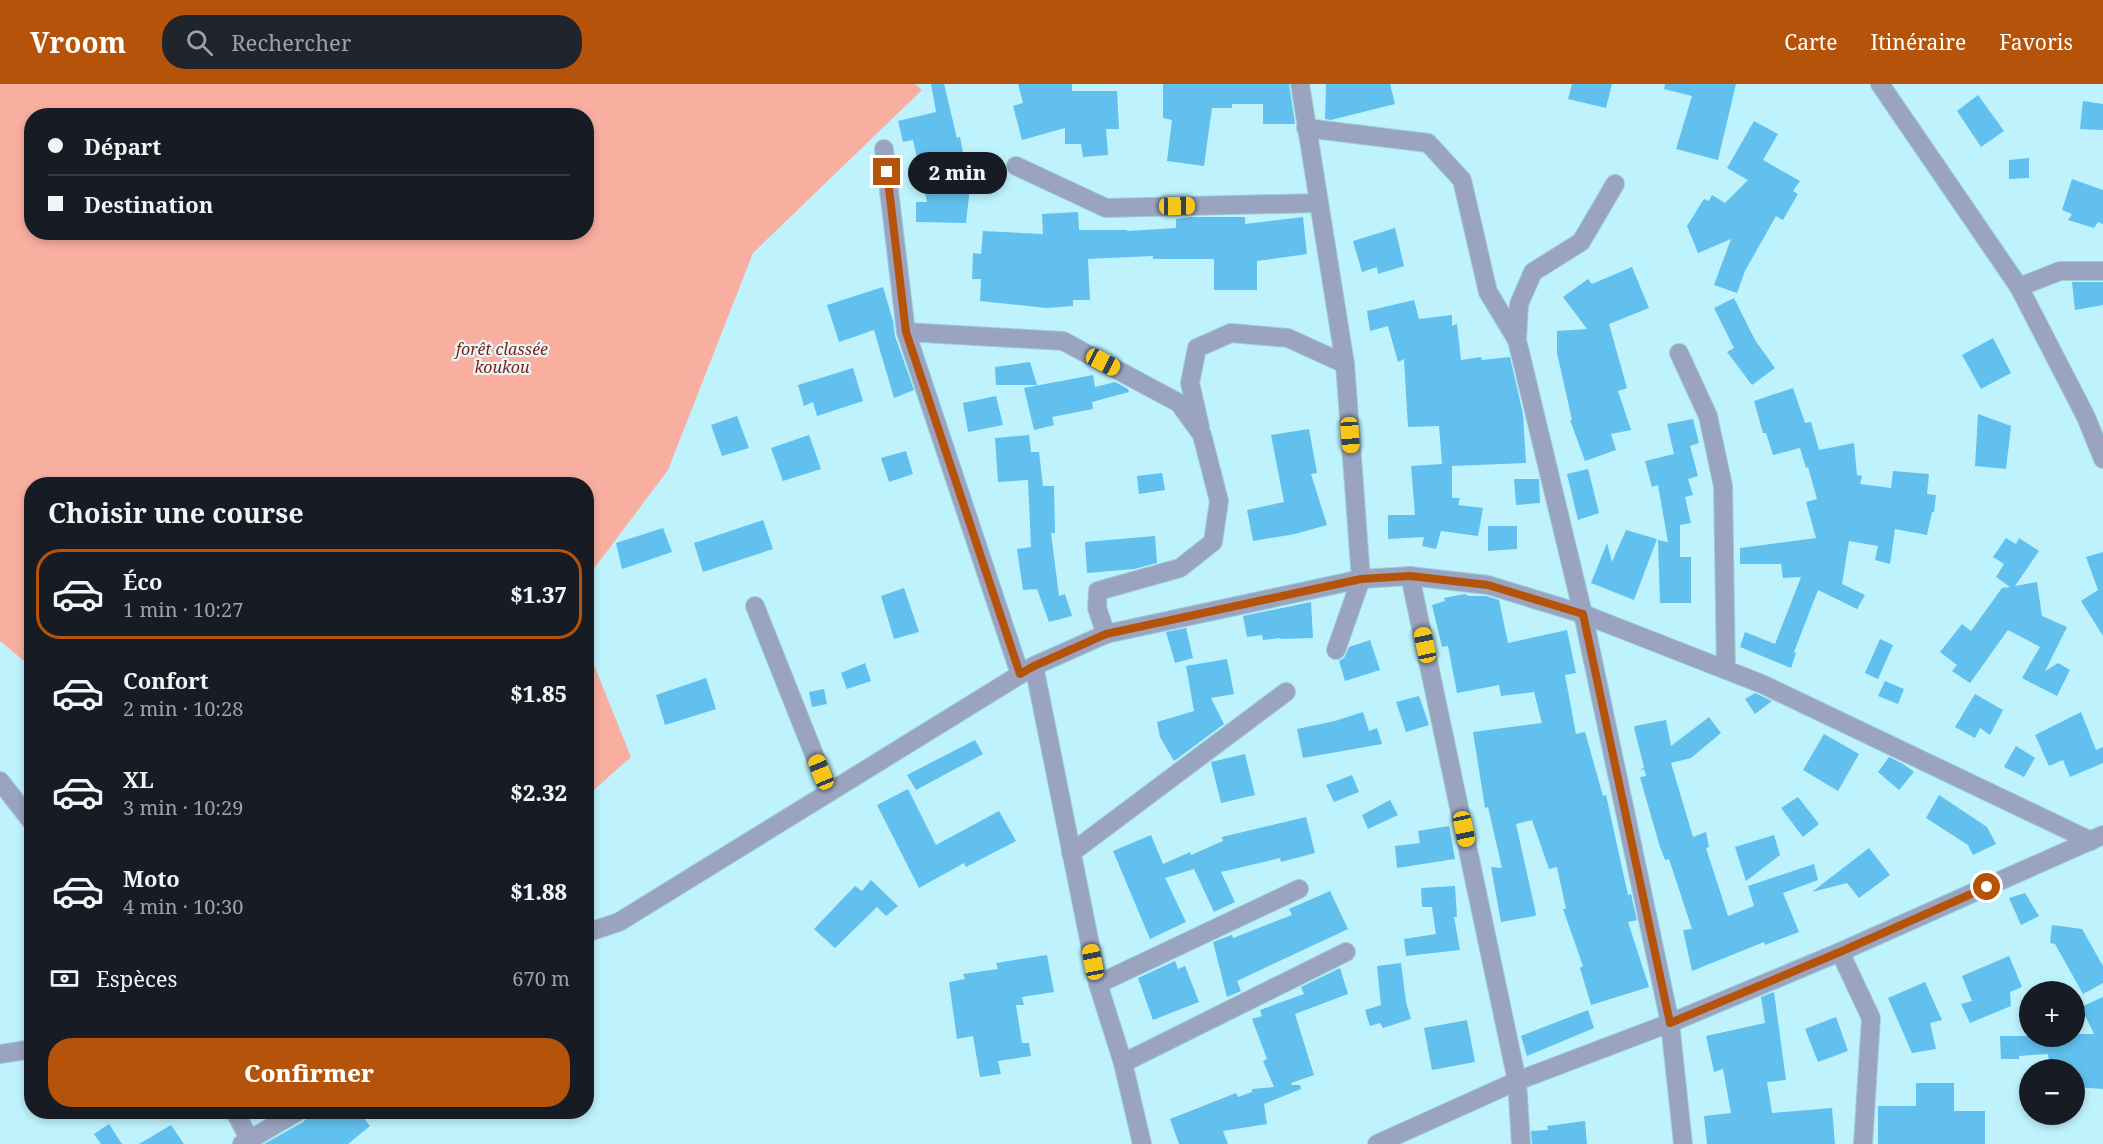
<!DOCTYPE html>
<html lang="fr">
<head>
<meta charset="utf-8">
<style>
	body { margin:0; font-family:"Noto Serif",serif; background:#20242c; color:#f1f3f6; height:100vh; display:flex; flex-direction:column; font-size:22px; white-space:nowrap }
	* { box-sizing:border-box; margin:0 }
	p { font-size:20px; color:#9ea1a6 }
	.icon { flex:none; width:33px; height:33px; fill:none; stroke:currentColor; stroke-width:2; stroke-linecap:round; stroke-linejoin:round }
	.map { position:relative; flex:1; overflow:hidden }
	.drawer { position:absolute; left:24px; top:393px; width:570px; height:642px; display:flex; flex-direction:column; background:#171b24; border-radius:24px; box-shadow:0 3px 9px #0003 }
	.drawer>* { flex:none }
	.hud { position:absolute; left:24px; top:24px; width:570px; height:132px; border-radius:24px; box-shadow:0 3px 9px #0003; display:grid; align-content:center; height:132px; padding:0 24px; background:#171b24 }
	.buttons { position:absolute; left:2019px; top:897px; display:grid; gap:12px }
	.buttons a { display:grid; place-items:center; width:66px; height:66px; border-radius:50%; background:#171b24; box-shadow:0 3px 9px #0003; font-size:30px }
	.end { position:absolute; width:27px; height:27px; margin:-14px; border:8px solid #b45309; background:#fff; box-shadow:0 0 0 3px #fff }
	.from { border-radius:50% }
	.bubble { position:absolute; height:42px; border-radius:21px; background:#171b24; box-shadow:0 3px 9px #0003; font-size:20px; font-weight:800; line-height:42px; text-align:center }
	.car { position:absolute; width:18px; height:36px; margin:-18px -9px; border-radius:8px; box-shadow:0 0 4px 2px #0007; background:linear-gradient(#f5c518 24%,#345 0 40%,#f5c518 0 76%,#345 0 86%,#f5c518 0) }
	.hud b { display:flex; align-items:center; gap:21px; height:57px; font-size:22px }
	.hud b+b { border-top:2px solid #363941 }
	.hud i { width:15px; height:15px; background:#f1f3f6 }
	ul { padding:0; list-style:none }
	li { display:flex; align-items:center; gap:18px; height:90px; margin:0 12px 9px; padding:0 12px; border:3px solid transparent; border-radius:24px }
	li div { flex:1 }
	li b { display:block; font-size:22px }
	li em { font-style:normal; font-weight:800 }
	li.on { border-color:#b45309 }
	li>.icon { width:54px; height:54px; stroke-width:1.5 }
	h2 { padding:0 24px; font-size:27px; line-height:72px }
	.pay { display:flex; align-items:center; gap:15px; height:66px; padding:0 24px; font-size:22px }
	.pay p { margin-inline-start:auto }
	.primary-button { display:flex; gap:12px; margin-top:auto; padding:12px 24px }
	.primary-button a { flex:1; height:69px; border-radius:24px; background:#b45309; color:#fff; font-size:24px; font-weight:800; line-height:69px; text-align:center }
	header { display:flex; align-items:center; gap:36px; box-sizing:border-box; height:84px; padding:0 30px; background:#b45309; color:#fff }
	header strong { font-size:28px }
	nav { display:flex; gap:33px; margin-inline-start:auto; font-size:21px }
	.search { width:420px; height:54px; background:#20242c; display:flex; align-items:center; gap:15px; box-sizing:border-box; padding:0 21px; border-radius:24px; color:#9ea1a6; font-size:22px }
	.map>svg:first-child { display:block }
	.green { fill:#f8afa0; fill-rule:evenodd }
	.building { fill:#61c0ee }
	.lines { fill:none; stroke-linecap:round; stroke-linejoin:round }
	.minor-casing { stroke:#9dced8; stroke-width:20 }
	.minor { stroke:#9aa3bf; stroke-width:18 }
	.route { stroke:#b45309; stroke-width:8 }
	.labels { text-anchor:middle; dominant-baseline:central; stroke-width:4.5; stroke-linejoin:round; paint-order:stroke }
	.park-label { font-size:16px; font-style:italic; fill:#841d0c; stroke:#e8f9fd }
</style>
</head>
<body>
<header>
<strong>Vroom</strong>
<div class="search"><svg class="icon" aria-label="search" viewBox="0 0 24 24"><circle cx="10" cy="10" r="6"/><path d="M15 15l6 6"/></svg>Rechercher</div>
<nav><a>Carte</a><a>Itinéraire</a><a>Favoris</a></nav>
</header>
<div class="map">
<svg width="2103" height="1060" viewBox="0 0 2103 1060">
	<rect width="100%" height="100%" fill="#bef3fe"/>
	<g class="green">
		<path d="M0,0H915L922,6L753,169L668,386L587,494L586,400H32L31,583L0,557ZM32,32H586V148H32Z"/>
		<polygon points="586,561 631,673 587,712 586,712"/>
	</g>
	<g class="building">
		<polygon points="931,0 944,0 957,54 960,53 970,104 966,139 916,138 916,118 927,118 913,56 903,58 898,37 936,28"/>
		<polygon points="1018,0 1072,0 1072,7 1117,7 1119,45 1106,45 1108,71 1083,73 1081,60 1065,60 1065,44 1022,56 1013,22 1023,19"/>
		<polygon points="1163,0 1289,0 1295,40 1263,40 1263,20 1232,20 1232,24 1212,24 1204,82 1167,77 1172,36 1163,34"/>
		<polygon points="1326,0 1390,0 1395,20 1331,36 1325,35"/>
		<polygon points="1572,0 1612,0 1606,24 1568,15"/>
		<polygon points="1665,0 1736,0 1718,76 1676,65 1692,12 1664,5"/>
		<polygon points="1978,11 2004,47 1981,63 1957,27"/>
		<polygon points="2083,17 2103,20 2103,46 2080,45"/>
		<polygon points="1754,37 1778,50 1763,76 1800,97 1793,107 1798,110 1783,136 1776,132 1745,187 1737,209 1714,201 1731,155 1698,169 1687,142 1704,115 1709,117 1712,111 1725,119 1748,96 1727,84"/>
		<polygon points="2029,74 2029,94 2009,95 2009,76"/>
		<polygon points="2072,95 2103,106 2103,140 2098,138 2094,144 2068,136 2072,130 2062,126"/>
		<polygon points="1078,128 1079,146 1127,146 1127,147 1176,144 1176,135 1191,133 1245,133 1245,140 1303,133 1307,170 1257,177 1257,206 1214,206 1214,175 1153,175 1153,172 1088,175 1090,216 1073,216 1073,222 1047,224 980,217 981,195 972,195 973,169 981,170 983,147 1043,150 1042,130"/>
		<polygon points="1395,144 1404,182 1378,190 1377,183 1362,188 1353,157"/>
		<polygon points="1632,183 1649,224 1609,240 1627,304 1618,307 1631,346 1611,350 1616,366 1585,377 1570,336 1572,336 1557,269 1557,247 1587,245 1563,213 1588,195 1592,200"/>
		<polygon points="2072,198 2103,198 2103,221 2075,226"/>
		<polygon points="883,203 893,237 895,252 914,306 894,314 874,246 839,258 827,221"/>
		<polygon points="1734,214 1755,256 1775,284 1752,301 1727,268 1734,264 1714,224"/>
		<polygon points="1414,216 1419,235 1452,231 1452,242 1457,240 1461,276 1481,273 1482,276 1510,273 1523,330 1526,379 1452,382 1452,414 1460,414 1458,421 1483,424 1478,452 1441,447 1436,465 1422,462 1424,453 1388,455 1388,431 1415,431 1411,382 1442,380 1439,342 1408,343 1404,275 1398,278 1388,242 1370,247 1367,227"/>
		<polygon points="1993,254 2011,289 1981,305 1962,271"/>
		<polygon points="1030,278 1037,301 996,301 995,283"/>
		<polygon points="853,284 863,317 817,332 813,318 804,322 798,301"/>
		<polygon points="1093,291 1095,303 1115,298 1128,305 1129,308 1092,318 1093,325 1052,333 1054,341 1034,346 1024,304"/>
		<polygon points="1793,304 1805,339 1811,338 1819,366 1854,359 1857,391 1862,392 1860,400 1891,404 1893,387 1929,390 1927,410 1936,411 1934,428 1932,428 1927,451 1895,445 1890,480 1875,476 1878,462 1849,457 1842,500 1865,511 1857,525 1818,506 1794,568 1796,569 1791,584 1740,563 1745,548 1775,560 1801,493 1783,494 1781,480 1740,480 1740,464 1816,454 1806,418 1817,415 1808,383 1806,384 1800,364 1773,371 1766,349 1763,349 1754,317"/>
		<polygon points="996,312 1003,341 968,348 963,319"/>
		<polygon points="1978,330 2011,342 2006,385 1975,382"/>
		<polygon points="737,332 749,364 722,372 711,341"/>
		<polygon points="1693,335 1699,359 1690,362 1698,392 1688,395 1693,411 1685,413 1691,439 1680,441 1680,473 1691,473 1691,519 1660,519 1658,456 1668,458 1658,401 1652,403 1645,377 1674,370 1667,340"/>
		<polygon points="1309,345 1317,389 1311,390 1327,441 1295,450 1253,457 1247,426 1284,418 1271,351"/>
		<polygon points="809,351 821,385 783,397 771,364"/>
		<polygon points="1029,351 1031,368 1039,368 1043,402 1054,402 1055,449 1051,449 1059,512 1065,510 1072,532 1049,538 1037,505 1023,506 1017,465 1031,463 1028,396 998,398 995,354"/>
		<polygon points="906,367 913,390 889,398 881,374"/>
		<polygon points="1588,385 1599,429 1578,436 1567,390"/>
		<polygon points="1162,389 1165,406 1139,410 1137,392"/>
		<polygon points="1514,395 1539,395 1540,419 1516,421"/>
		<polygon points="763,436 773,465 703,488 694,459"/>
		<polygon points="1488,442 1517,442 1517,465 1488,467"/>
		<polygon points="663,444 672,468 622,485 616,459"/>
		<polygon points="1626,446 1657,455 1634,516 1591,499 1607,459 1612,478"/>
		<polygon points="1155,452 1157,479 1134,485 1087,489 1085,458"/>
		<polygon points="2006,454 2016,460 2019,454 2039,467 2015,502 2037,498 2042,532 2067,543 2045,587 2058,579 2070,586 2057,612 2022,594 2040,563 2008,546 1970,599 1952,587 1957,581 1940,568 1962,540 1971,547 2002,504 2010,503 1996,493 2004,480 1993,473"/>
		<polygon points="2103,468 2103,552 2081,517 2098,506 2086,473"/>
		<polygon points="904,504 919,548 894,555 881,512"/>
		<polygon points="1465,510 1469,512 1486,512 1499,516 1508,559 1567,546 1576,589 1565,591 1576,650 1585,648 1603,712 1606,711 1628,811 1631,810 1637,836 1628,838 1649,903 1591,921 1580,884 1583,882 1563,825 1566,825 1557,783 1549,785 1532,736 1516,740 1536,830 1535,832 1501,838 1491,783 1502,784 1488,723 1485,724 1473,648 1542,639 1534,608 1501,612 1499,601 1457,609 1448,562 1442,563 1432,521 1445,517 1444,514"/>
		<polygon points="1311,518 1313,554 1280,555 1280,554 1263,556 1262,551 1247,553 1243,532"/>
		<polygon points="1186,544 1193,574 1175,579 1166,548"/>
		<polygon points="1880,555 1893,561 1878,595 1865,589"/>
		<polygon points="1370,556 1380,586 1345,597 1339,577 1344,574 1349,563"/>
		<polygon points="1227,575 1234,610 1211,614 1224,640 1174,677 1160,653 1157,638 1194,627 1186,582"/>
		<polygon points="865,579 871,597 847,605 841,589"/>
		<polygon points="706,594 716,625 665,641 656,611"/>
		<polygon points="1885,597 1904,605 1898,620 1878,612"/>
		<polygon points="824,605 827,620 812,623 809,608"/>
		<polygon points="1755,609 1772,617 1755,630 1745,615"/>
		<polygon points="1975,610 2003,626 1990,651 1980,644 1975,654 1955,643"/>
		<polygon points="1419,612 1429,641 1406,648 1396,618"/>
		<polygon points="1363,628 1369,647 1377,644 1382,660 1303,674 1297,645 1335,637"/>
		<polygon points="2081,628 2096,666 2103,663 2103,679 2070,693 2063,676 2049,682 2035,651"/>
		<polygon points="1709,633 1721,649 1691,674 1671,679 1693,753 1706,748 1709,763 1706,764 1728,832 1754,822 1748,802 1814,780 1818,796 1783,809 1799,848 1765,861 1764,858 1692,887 1683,846 1692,845 1669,775 1665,776 1660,763 1645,711 1640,693 1646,692 1644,685 1640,687 1644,683 1634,644 1635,642 1666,636 1671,662"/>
		<polygon points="1824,650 1859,670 1838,707 1803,686"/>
		<polygon points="975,656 983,670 916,706 907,691"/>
		<polygon points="2016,662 2035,674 2024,693 2004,683"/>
		<polygon points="1245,670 1255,711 1221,719 1211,678"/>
		<polygon points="1889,673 1903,680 1914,688 1899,706 1878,688"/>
		<polygon points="1352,691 1359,708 1334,718 1326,701"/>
		<polygon points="908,705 936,761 999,727 1016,757 966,783 964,779 919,804 877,721"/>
		<polygon points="1939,711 1987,743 1996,760 1973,771 1968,761 1926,734"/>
		<polygon points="1798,713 1819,740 1803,753 1781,724"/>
		<polygon points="1390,716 1398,731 1368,745 1362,731"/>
		<polygon points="1306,733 1315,769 1281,778 1280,774 1221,788 1235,818 1214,828 1194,785 1165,794 1186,838 1150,855 1113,767 1151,751 1163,780 1190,768 1191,771 1223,757 1222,753"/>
		<polygon points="1449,742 1455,775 1397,784 1395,762 1420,759 1418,747"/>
		<polygon points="1774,751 1780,771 1746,797 1735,763"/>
		<polygon points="1869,764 1890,791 1859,814 1847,799 1812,808"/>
		<polygon points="871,796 898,822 886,832 877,823 835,864 814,845 855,802 862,807"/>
		<polygon points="1455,802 1457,833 1454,833 1460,866 1406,872 1404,855 1436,850 1432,823 1422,823 1421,804"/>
		<polygon points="1330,807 1348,845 1237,897 1241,907 1227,913 1213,858 1232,851 1233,854 1292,831 1289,825"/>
		<polygon points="2025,809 2039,832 2021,841 2009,814"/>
		<polygon points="2052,841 2082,845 2103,882 2103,899 2083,910 2055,860 2050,859"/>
		<polygon points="1047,871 1054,908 1022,913 1024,921 1016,921 1022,959 1029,959 1031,972 998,977 1001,990 980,993 973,952 957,955 949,898 965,895 963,890 998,885 996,879"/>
		<polygon points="2009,872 2022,903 2010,908 2011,922 1970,939 1961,920 1972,917 1962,892"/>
		<polygon points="1175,877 1178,885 1185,882 1199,918 1153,936 1138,894"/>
		<polygon points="1401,879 1406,918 1411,935 1383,944 1380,939 1370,942 1365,926 1381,921 1377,882"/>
		<polygon points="1340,884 1348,910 1295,930 1314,991 1291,999 1292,1001 1300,1001 1301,1005 1264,1020 1267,1040 1223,1047 1228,1060 1179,1060 1170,1035 1236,1009 1238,1013 1252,1008 1252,1005 1274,1003 1263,977 1267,975 1252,935 1262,932 1260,926 1304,910 1301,903"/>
		<polygon points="1925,898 1942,936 1930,939 1936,965 1912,969 1888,914"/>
		<polygon points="1774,908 1786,996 1767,998 1772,1029 1832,1024 1835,1060 1707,1060 1704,1032 1731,1029 1723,985 1714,988 1706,952 1765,939 1761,913"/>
		<polygon points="2103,913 2103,1005 2074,1003 2074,986 2054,986 2054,978 2049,978 2048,970 2019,972 2019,975 2001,975 2000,952 2074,952 2074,950 2094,950 2081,923"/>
		<polygon points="1588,926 1594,944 1527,972 1521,952"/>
		<polygon points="1836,933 1848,967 1818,978 1805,945"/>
		<polygon points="1467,936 1475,978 1432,986 1424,944"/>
		<polygon points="1916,999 1954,999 1954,1027 1985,1027 1985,1060 1878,1060 1878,1022 1916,1022"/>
		<polygon points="312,1028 359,1028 370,1042 348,1060 264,1060 303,1038"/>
		<polygon points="1585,1037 1587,1060 1532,1060 1531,1047 1548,1046 1547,1042"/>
		<polygon points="109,1040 122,1060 101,1060 94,1050"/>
		<polygon points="171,1041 184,1060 139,1060"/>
	</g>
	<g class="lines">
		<g class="minor-casing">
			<g id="minor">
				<polyline points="1300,0 1345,280 1361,495 1336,566"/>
				<polyline points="1880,0 2019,203 2086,333 2103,375"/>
				<polyline points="1306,44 1428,59 1462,96 1488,208 1517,256 1583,530 1670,939 1683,1060"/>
				<polyline points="884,65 906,248 1020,590"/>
				<polyline points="1016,82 1106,124 1318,119"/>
				<polyline points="2019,203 2060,187 2103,187"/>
				<polyline points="906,248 1063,257 1179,319 1202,351 1219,417 1213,458 1180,484 1098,507 1097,524 1106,550"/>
				<polyline points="1517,256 1519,220 1533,188 1581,158 1615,100"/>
				<polyline points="1679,269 1708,332 1723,402 1726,586"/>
				<polyline points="1200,343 1190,299 1197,264 1231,249 1288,254 1345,280"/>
				<polyline points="1410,492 1517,997 1521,1060"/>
				<polyline points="755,522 829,708"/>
				<polyline points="1034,582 1098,900 1123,979 1142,1060"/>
				<polyline points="0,697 32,738"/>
				<polyline points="1071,769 1286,608"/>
				<polyline points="586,849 619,838 1034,582 1106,550 1361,495 1410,492 1488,501 1583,530 1762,600 2091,757"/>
				<polyline points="1840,868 1871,934 1863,1060"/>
				<polyline points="1098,900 1299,805"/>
				<polyline points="0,970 32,965"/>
				<polyline points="1123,979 1346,868"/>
				<polyline points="235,1028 252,1060"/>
				<polyline points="242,1060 297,1028"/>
				<polyline points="1377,1060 1517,997 1670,939 1840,868 2103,751"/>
			</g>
		</g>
		<use href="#minor" class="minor"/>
	</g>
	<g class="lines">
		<polyline class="route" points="887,88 906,248 1020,590 1034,582 1106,550 1361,495 1410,492 1488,501 1583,530 1670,939 1840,868 1987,803"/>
	</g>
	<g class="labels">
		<g class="park-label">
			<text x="502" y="265">forêt classée<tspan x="502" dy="18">koukou</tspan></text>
		</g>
	</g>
</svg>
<div class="buttons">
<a>+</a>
<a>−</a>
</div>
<i class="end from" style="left:1987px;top:803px"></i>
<i class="end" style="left:887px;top:88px"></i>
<div class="bubble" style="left:908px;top:68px;width:99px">2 min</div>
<i class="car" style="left:1177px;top:122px;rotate:89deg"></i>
<i class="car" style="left:1103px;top:278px;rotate:118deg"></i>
<i class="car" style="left:1350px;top:351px;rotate:176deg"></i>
<i class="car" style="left:1425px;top:561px;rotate:348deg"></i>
<i class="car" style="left:821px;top:688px;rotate:338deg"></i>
<i class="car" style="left:1464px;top:745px;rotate:168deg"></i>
<i class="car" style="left:1093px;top:878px;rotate:349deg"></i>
<div class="hud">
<b><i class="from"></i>Départ</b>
<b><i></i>Destination</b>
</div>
<section class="drawer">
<h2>Choisir une course</h2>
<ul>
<li class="on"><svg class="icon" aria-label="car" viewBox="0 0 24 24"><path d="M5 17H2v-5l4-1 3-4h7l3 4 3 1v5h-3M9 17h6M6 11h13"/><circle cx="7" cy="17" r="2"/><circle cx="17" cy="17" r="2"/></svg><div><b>Éco</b><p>1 min · 10:27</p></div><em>$1.37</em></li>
<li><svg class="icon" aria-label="car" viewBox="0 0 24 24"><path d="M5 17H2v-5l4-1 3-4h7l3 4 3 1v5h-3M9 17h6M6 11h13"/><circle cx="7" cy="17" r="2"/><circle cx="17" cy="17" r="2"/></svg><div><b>Confort</b><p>2 min · 10:28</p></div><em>$1.85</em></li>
<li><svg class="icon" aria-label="car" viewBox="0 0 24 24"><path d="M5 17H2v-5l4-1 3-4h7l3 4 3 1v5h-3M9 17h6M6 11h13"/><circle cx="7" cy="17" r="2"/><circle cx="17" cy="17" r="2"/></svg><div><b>XL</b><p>3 min · 10:29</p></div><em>$2.32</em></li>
<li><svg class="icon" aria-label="car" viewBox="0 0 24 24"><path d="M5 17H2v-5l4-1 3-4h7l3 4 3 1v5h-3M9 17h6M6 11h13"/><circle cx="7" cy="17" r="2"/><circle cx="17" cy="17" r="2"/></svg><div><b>Moto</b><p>4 min · 10:30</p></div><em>$1.88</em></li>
</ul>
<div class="pay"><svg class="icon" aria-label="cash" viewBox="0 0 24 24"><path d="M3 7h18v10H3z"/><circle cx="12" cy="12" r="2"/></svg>Espèces<p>670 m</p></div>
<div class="primary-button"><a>Confirmer</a></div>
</section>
</div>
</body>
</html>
